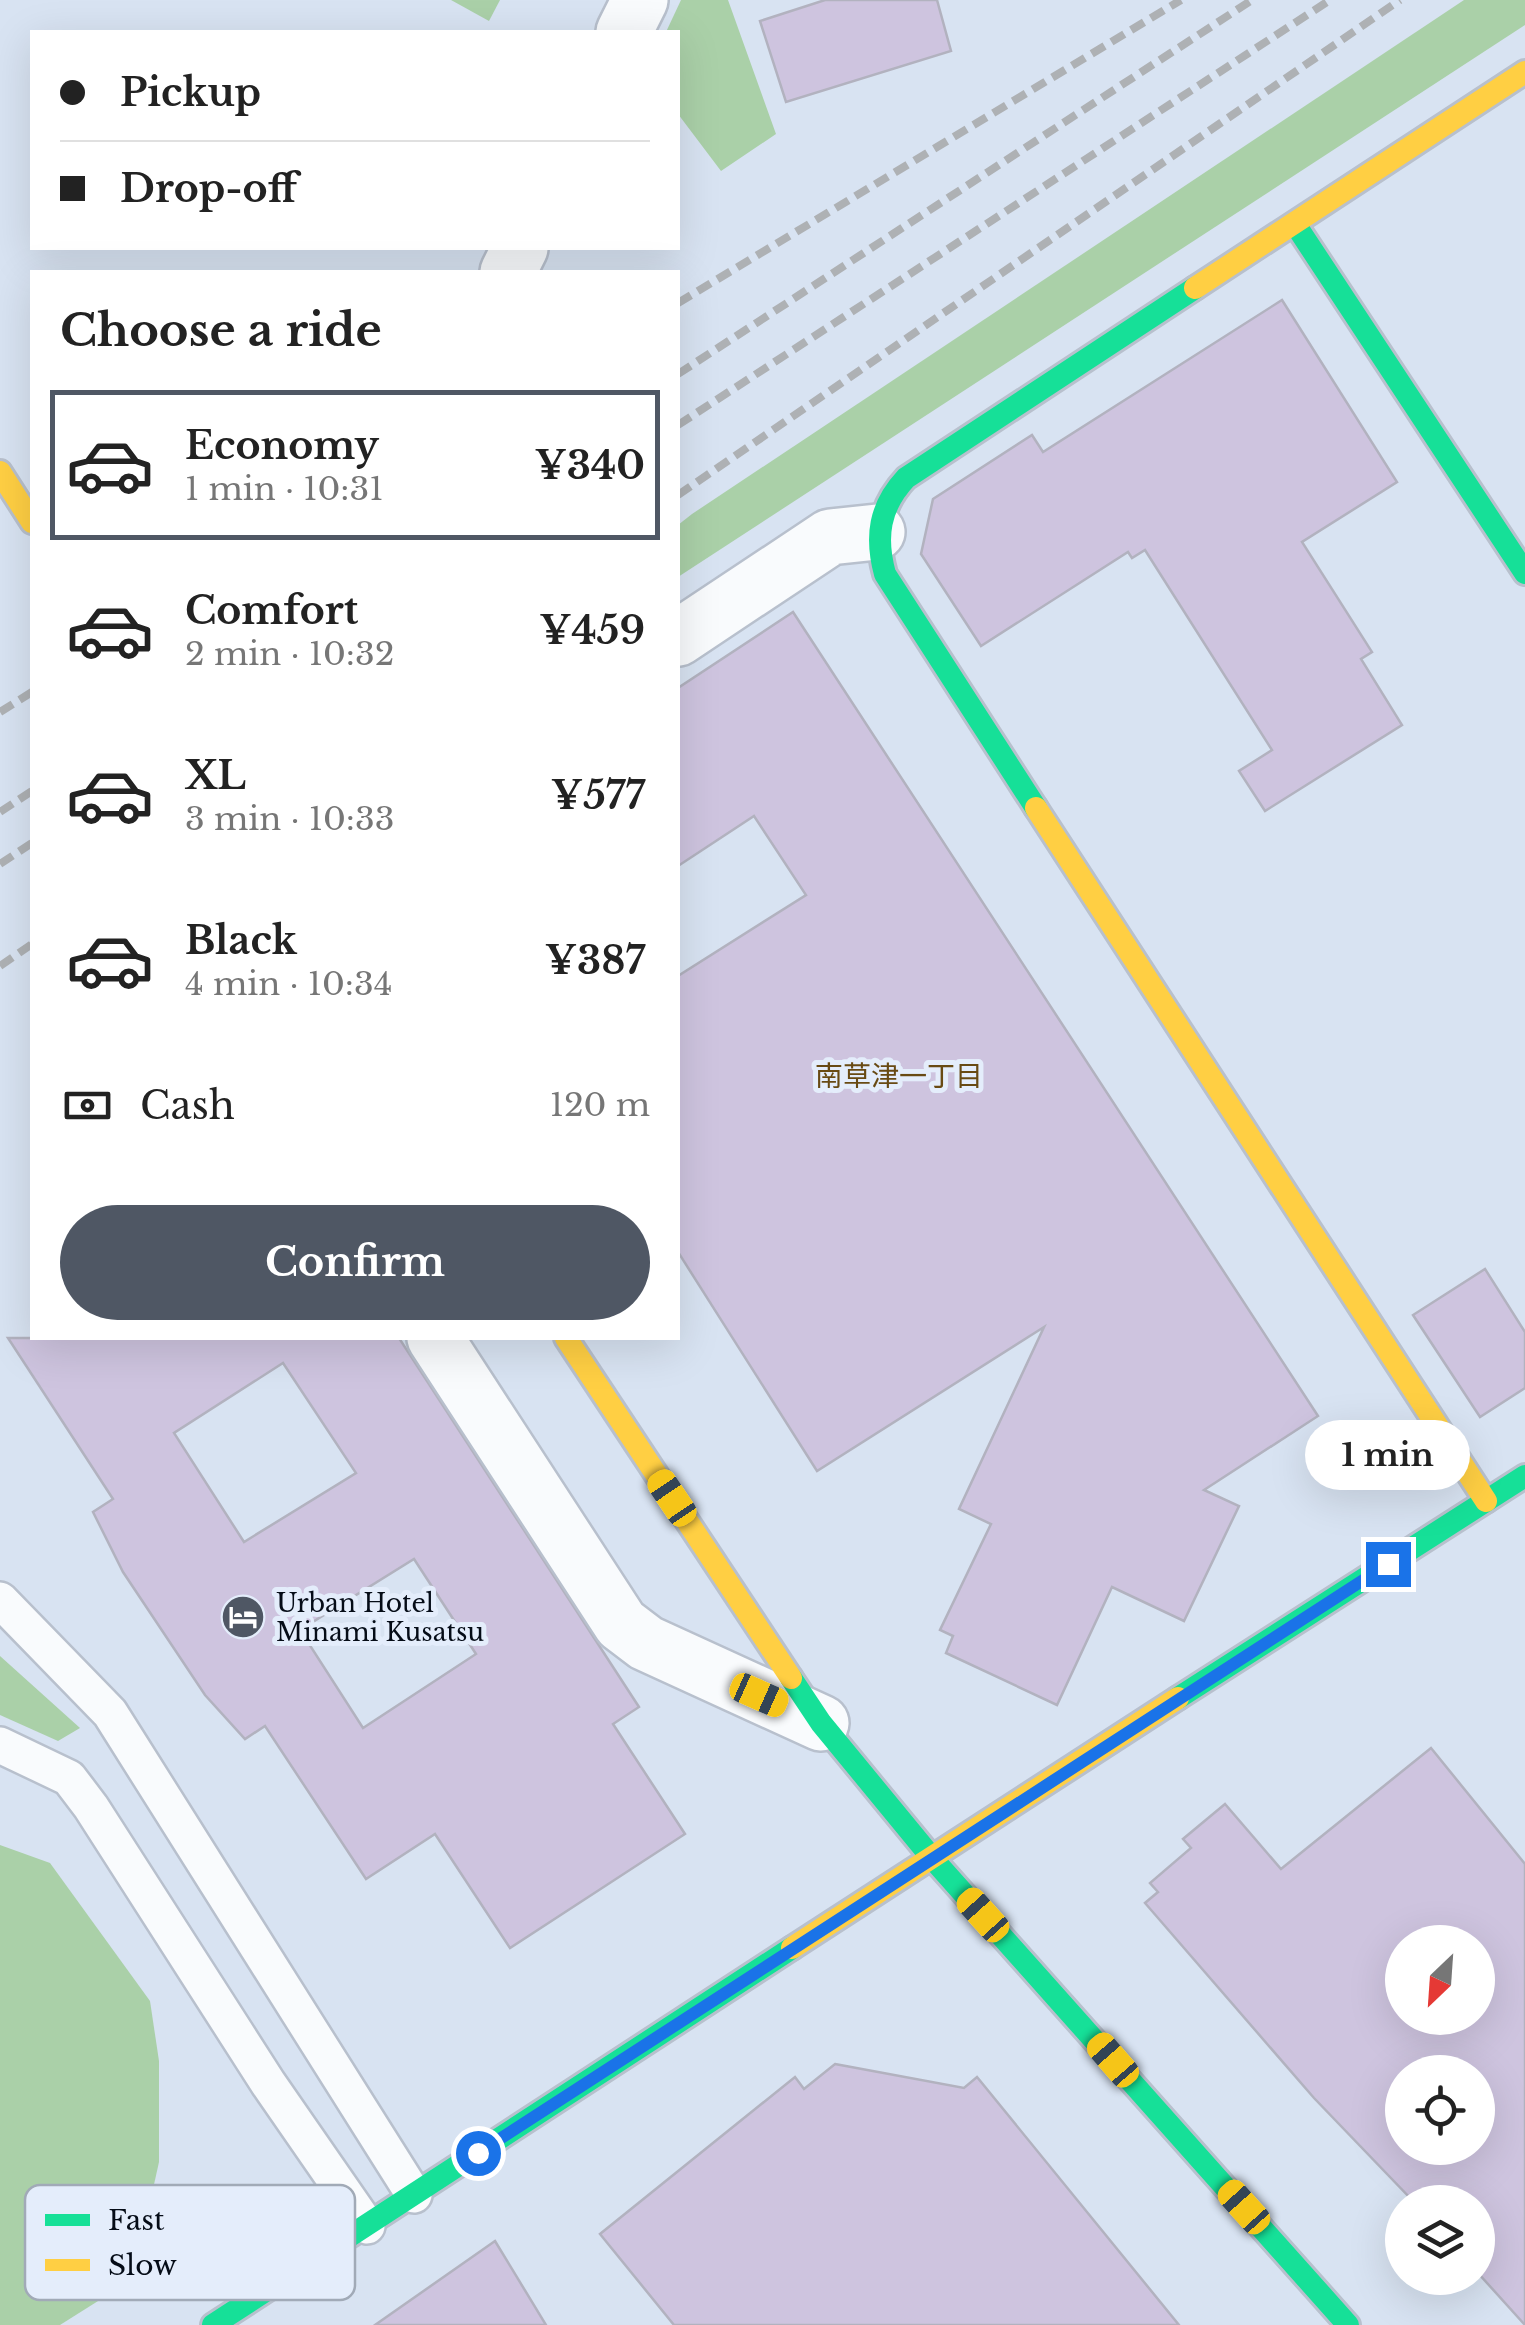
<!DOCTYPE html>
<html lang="en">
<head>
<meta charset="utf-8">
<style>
	body { margin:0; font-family:"Libre Baskerville","Noto Sans JP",serif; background:#f2f2f2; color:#222; height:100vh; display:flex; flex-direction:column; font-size:38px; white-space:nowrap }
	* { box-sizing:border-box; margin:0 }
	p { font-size:32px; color:#767676 }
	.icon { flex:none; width:55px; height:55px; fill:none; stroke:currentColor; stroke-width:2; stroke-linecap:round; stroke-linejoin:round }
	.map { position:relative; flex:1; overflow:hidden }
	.drawer { position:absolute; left:30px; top:270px; width:650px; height:1070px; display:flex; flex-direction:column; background:#fff; border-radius:0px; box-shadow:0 10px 40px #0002 }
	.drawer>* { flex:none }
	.top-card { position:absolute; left:30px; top:30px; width:650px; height:220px; border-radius:0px; box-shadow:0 10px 40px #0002; display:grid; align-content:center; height:220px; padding:0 30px; background:#fff }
	.needle { width:65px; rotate:205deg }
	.buttons { position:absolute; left:1385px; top:1925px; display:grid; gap:20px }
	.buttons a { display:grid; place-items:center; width:110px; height:110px; border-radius:50%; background:#fff; box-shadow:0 10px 40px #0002; font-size:50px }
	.end { position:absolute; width:45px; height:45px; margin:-22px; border:12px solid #1a73e8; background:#fff; box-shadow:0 0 0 5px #fff }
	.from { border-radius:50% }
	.bubble { position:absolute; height:70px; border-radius:35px; background:#fff; box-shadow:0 10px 40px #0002; font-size:32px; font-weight:700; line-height:70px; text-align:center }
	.car { position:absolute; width:30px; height:60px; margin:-30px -15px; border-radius:12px; box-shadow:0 0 8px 2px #0007; background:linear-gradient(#f5c518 24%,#345 0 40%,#f5c518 0 76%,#345 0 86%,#f5c518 0) }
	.top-card b { display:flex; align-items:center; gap:35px; height:95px; font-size:38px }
	.top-card b+b { border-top:2px solid #e0e0e0 }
	.top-card i { width:25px; height:25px; background:#222 }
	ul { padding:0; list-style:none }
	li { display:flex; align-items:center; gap:30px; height:150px; margin:0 20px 15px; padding:0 10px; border:5px solid transparent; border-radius:0px }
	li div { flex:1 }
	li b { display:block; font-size:38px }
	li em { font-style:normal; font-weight:700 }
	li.current { border-color:#4f5764 }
	li>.icon { width:90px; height:90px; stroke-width:1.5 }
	h2 { padding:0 30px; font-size:45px; line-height:120px }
	.pay { display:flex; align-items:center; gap:25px; height:110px; padding:0 30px; font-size:38px }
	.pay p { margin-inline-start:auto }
	.primary-button { display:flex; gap:20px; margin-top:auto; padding:20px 30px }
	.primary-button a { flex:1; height:115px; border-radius:60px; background:#4f5764; color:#fff; font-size:40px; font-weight:700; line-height:115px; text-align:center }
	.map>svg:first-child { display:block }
	.green { fill:#aad0a8 }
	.building { fill:#cec4df; stroke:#b2b2bf; stroke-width:2.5; fill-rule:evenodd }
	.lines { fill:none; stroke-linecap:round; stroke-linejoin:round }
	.lane-casing { stroke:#b8c0cd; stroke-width:40 }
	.street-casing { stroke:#b8c0cd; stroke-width:60 }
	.fast-casing { stroke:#b8c0cd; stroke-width:28 }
	.slow-casing { stroke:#b8c0cd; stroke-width:28 }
	.lane { stroke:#f9fbfd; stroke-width:35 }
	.street { stroke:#f9fbfd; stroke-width:55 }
	.fast { stroke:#16e098; stroke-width:22 }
	.slow { stroke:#ffcf43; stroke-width:22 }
	.rail { stroke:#aeb1b4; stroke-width:8; stroke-dasharray:15 8; stroke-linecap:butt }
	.route { stroke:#1a73e8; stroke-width:12 }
	.labels { text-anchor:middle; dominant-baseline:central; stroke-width:10; stroke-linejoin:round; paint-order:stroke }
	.poi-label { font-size:25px; fill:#050c17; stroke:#e4edfb; text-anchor:start }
	.neighbourhood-label { font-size:28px; fill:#684a13; stroke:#e4edfb }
	.key { fill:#e4edfb; stroke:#a1aab7; stroke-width:2.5 }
	.key-label { font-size:28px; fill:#050c17 }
</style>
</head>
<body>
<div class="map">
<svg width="1525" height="2325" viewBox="0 0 1525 2325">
	<rect width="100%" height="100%" fill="#d8e3f2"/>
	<g class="green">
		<polygon points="451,0 500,0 489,21"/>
		<polygon points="681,0 728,0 776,134 721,171 678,114 678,32 666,32"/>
		<polygon points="1464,0 1525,0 1525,25 678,577 678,525 692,514"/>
		<polygon points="0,1656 80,1728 58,1741 0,1715"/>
		<polygon points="0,1845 50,1863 150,2001 159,2061 159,2162 133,2279 60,2325 0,2325"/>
	</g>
	<g class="building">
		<polygon points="825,0 937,0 951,51 786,102 760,21"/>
		<polygon points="1282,300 1397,482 1302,542 1372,652 1361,659 1402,725 1265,811 1239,771 1272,750 1145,550 1132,558 1128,552 981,646 921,554 933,499 1032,435 1043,452"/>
		<polygon points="793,612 1318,1416 1204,1490 1239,1506 1184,1621 1112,1587 1057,1705 946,1653 953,1636 940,1630 991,1524 959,1509 1044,1327 817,1471 678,1252 678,976 806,895 754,816 678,866 678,688"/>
		<polygon points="1485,1269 1525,1332 1525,1388 1480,1417 1413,1315"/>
		<path d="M8,1338H399L639,1707L613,1724L685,1834L510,1948L435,1834L366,1879L265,1726L245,1739L205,1695L123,1572L93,1512L113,1499ZM283,1363L356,1473L244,1542L174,1433ZM414,1559L476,1654L363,1728L300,1630Z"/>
		<path d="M1431,1748L1525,1864V2325L1478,2273V2202H1414L1314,2098L1145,1903L1158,1892L1150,1883L1191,1848L1183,1839L1225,1804L1281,1869ZM1402,1942H1478V2018H1402ZM1402,2072H1478V2148H1402Z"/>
		<polygon points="835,2064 964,2088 977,2077 1179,2325 674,2325 600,2234 795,2077 804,2089"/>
		<polygon points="495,2241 546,2325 375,2325"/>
	</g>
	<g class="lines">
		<g class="lane-casing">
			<g id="lane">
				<polyline points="0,1600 110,1713 414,2195"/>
				<polyline points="0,1745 69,1778 91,1807 268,2083 367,2226"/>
			</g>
		</g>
		<g class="street-casing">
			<g id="street">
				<polyline points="624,32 640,0"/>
				<polyline points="508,272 520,248"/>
				<polyline points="678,638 830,537 877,532"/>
				<polyline points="435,1338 621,1624 646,1643 821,1723"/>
			</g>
		</g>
		<g class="fast-casing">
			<g id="fast">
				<polyline points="1295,224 1525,573"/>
				<path d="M1036,808L885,574C875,537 879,507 906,478L1195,288"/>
				<polyline points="791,1678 821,1723 932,1858 1348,2325"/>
				<polyline points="1178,1698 1525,1476"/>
				<polyline points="213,2325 792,1948"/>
			</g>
		</g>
		<g class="slow-casing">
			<g id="slow">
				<polyline points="1195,288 1525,72"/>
				<polyline points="0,472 32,522"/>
				<polyline points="1036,808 1486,1501"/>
				<polyline points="566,1338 791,1678"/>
				<polyline points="792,1948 1178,1698"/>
			</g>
		</g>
		<use href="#lane" class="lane"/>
		<use href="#street" class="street"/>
		<use href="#fast" class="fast"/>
		<use href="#slow" class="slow"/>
		<g class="rail">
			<polyline points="678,303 1181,0"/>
			<polyline points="678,374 1252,0"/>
			<polyline points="678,425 1330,0"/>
			<polyline points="678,495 1400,0"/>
			<polyline points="0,712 32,692"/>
			<polyline points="0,812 32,791"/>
			<polyline points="0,864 32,843"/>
			<polyline points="0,966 32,944"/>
		</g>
	</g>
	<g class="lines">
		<polyline class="route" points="478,2153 1388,1564"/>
	</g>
	<defs>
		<g id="hotel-disc" transform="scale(2.25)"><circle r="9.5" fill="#4f5764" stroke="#e4edfb"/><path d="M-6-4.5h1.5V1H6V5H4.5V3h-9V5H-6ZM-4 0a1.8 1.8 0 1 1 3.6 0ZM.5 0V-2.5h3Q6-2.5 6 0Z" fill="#fff"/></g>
	</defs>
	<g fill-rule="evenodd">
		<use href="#hotel-disc" x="243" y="1617"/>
	</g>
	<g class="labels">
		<g class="poi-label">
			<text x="276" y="1603">Urban Hotel<tspan x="276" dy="29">Minami Kusatsu</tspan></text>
		</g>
		<g class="neighbourhood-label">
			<text x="899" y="1076">南草津一丁目</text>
		</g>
	</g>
	<rect x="25" y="2185" width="330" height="115" rx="15" class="key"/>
	<rect x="45" y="2214" width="45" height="12" fill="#16e098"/>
	<rect x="45" y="2259" width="45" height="12" fill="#ffcf43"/>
	<g class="key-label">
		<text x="108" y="2230">Fast</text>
		<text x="108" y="2275">Slow</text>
	</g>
</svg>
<div class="buttons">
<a><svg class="needle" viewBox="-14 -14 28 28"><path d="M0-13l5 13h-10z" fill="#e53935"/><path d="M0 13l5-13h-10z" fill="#767676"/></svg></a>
<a><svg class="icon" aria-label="locate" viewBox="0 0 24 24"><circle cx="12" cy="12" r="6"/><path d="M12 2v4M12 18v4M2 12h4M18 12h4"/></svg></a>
<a><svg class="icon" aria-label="layers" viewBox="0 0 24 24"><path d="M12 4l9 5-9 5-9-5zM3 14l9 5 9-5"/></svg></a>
</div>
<i class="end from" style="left:478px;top:2153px"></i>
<i class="end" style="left:1388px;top:1564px"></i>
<div class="bubble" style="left:1305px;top:1420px;width:165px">1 min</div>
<i class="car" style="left:672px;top:1498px;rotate:326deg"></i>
<i class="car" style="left:759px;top:1695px;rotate:114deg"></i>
<i class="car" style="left:983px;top:1915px;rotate:318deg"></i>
<i class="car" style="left:1113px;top:2060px;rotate:319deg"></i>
<i class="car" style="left:1244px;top:2207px;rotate:318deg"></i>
<div class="top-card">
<b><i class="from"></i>Pickup</b>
<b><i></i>Drop-off</b>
</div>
<section class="drawer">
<h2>Choose a ride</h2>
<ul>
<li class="current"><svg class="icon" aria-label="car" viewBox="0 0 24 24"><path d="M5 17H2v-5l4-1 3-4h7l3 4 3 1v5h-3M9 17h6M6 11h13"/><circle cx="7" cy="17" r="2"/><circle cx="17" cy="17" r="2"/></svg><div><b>Economy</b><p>1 min · 10:31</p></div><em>¥340</em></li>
<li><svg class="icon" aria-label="car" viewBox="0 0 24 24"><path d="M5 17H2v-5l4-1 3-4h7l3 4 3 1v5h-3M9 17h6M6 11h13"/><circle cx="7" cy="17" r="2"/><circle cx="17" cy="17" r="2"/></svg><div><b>Comfort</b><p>2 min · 10:32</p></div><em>¥459</em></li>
<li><svg class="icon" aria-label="car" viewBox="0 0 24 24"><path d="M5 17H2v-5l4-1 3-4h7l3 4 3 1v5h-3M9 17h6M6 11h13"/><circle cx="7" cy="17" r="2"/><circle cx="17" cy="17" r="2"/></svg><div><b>XL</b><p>3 min · 10:33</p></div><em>¥577</em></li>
<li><svg class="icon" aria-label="car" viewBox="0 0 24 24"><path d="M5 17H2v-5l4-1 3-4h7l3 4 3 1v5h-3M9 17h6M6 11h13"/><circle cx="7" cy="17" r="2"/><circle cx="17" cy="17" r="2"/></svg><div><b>Black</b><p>4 min · 10:34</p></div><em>¥387</em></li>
</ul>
<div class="pay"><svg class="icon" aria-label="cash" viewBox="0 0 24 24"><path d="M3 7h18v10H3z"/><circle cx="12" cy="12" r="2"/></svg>Cash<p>120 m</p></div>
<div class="primary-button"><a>Confirm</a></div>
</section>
</div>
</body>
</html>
